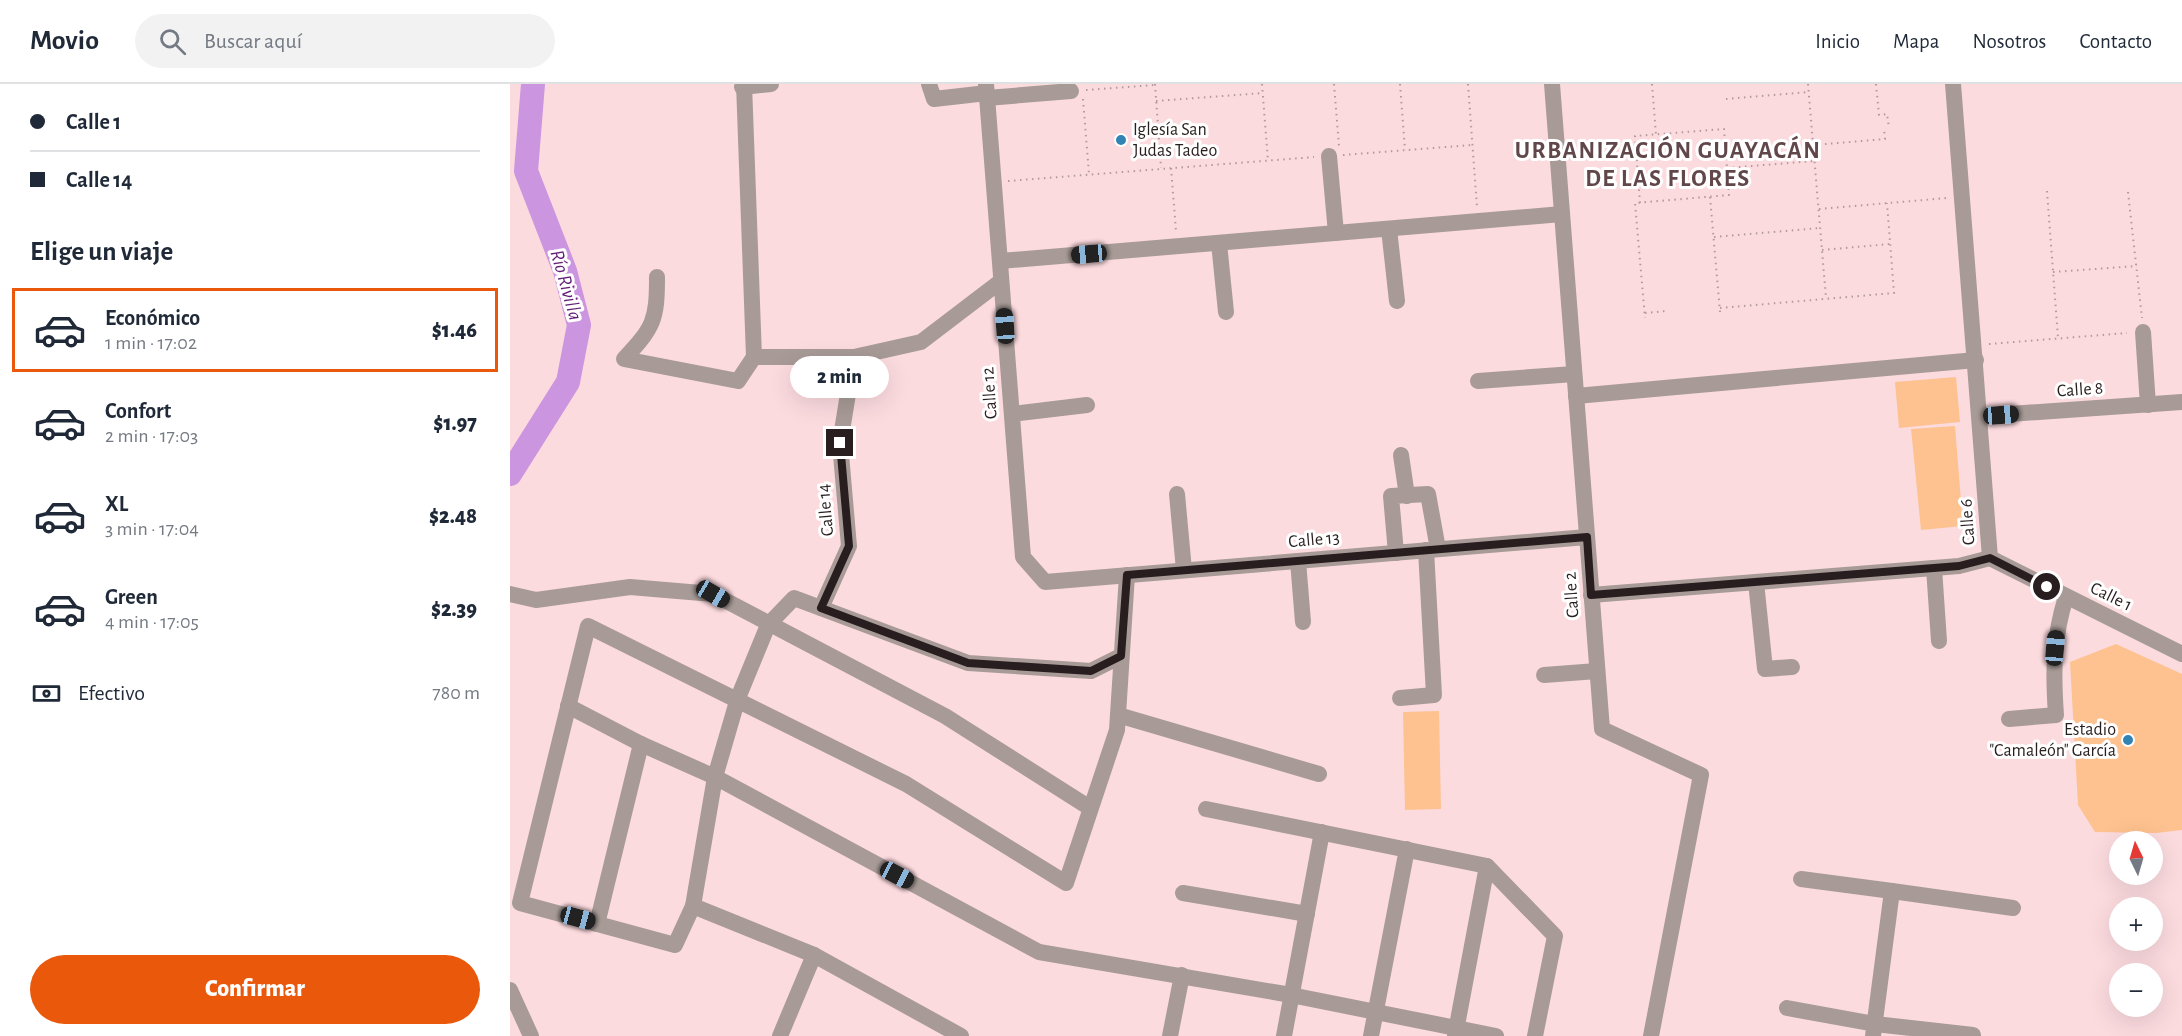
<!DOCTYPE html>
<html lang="es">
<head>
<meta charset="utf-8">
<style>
	body { margin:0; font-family:"Alegreya Sans",sans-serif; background:#f2f2f3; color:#1f2937; height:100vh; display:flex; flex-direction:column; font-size:22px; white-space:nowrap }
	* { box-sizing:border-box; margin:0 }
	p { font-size:20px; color:#747a83 }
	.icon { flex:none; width:33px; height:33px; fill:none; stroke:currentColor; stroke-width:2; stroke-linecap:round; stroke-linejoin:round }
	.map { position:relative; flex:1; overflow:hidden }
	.drawer { display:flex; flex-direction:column; background:#fff; width:510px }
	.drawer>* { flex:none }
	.top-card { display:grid; align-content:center; height:132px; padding:0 30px; background:#fff }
	.needle { width:39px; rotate:355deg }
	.fabs { position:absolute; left:1599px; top:747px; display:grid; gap:12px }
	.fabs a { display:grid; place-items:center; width:54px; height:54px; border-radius:50%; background:#fff; box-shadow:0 6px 24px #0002; font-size:30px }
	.end { position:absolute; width:27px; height:27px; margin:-14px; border:8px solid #291e1f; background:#fff; box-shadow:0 0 0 3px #fff }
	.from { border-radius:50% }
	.bubble { position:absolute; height:42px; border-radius:21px; background:#fff; box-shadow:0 6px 24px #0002; font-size:20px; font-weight:800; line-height:42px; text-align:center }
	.car { position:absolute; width:18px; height:36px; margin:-18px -9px; border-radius:8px; box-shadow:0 0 4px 2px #0007; background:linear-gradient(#222 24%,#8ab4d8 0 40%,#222 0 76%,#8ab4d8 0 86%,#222 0) }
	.top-card b { display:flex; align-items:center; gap:21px; height:57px; font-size:22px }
	.top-card b+b { border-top:2px solid #e0e1e3 }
	.top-card i { width:15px; height:15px; background:#1f2937 }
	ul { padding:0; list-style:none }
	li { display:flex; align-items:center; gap:18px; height:84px; margin:0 12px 9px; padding:0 18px; border:3px solid transparent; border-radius:0px }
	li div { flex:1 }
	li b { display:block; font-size:22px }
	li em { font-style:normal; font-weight:800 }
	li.on { border-color:#ea580c }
	li>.icon { width:54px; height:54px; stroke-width:1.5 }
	h2 { padding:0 30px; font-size:27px; line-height:72px }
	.pay { display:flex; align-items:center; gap:15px; height:66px; padding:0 30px; font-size:22px }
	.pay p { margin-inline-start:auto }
	.action { display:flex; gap:12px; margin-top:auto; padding:12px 30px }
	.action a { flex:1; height:69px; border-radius:36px; background:#ea580c; color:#fff; font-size:24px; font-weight:800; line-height:69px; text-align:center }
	header { display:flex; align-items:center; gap:36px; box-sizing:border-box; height:84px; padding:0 30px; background:#fff; border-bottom:2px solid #e0e1e3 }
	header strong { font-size:28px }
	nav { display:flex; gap:33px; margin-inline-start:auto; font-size:21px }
	.search { width:420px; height:54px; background:#f2f2f3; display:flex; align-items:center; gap:15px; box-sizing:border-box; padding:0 21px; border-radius:33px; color:#747a83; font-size:22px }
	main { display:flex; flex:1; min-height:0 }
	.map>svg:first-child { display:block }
	.green { fill:#fdc28f }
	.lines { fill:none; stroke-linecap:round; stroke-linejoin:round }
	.river { stroke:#cc95df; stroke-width:24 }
	.path { stroke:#b2999c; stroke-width:2; stroke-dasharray:1.5 4.5; stroke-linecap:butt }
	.minor { stroke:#a89b97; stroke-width:16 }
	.route { stroke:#291e1f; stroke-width:8 }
	.poi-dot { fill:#3183b3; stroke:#fff; stroke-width:2 }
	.labels { text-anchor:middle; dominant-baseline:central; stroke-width:6; stroke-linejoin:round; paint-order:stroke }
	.poi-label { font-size:18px; fill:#291e1f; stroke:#fff; text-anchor:start }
	.street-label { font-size:18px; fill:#291e1f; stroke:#fff }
	.water-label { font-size:20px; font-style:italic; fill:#611e75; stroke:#fff }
	.district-label { font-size:24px; font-weight:bold; letter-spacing:1.5px; fill:#61474a; stroke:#fff }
</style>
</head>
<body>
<header>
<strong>Movio</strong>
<div class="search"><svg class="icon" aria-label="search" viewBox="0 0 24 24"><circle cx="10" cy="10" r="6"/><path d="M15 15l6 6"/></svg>Buscar aquí</div>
<nav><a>Inicio</a><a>Mapa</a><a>Nosotros</a><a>Contacto</a></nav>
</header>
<main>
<section class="drawer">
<div class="top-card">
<b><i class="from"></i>Calle 1</b>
<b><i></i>Calle 14</b>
</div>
<h2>Elige un viaje</h2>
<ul>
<li class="on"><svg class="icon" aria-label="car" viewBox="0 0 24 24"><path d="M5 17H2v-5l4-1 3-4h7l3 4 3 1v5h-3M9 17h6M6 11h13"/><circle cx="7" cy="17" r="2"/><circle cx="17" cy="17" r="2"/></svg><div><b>Económico</b><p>1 min · 17:02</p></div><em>$1.46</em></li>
<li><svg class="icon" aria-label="car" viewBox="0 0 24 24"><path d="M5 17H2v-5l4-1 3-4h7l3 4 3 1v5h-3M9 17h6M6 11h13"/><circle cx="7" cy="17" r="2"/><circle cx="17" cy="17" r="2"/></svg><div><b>Confort</b><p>2 min · 17:03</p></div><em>$1.97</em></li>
<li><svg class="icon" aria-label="car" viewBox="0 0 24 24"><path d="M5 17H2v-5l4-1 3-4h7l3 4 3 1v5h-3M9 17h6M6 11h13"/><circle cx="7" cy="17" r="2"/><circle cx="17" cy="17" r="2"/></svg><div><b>XL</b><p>3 min · 17:04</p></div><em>$2.48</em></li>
<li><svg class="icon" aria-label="car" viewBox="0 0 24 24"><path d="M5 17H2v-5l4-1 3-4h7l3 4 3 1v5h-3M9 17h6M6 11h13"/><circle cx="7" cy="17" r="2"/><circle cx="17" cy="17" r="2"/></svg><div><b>Green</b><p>4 min · 17:05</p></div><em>$2.39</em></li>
</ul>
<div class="pay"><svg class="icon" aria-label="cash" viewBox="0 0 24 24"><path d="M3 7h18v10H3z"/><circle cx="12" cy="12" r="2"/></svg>Efectivo<p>780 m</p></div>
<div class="action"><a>Confirmar</a></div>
</section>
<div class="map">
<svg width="1672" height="952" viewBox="0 0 1672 952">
	<rect width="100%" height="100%" fill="#fcdbdf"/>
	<g class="green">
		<polygon points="1446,293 1450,338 1389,344 1385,298"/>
		<polygon points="1445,342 1453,442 1411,446 1401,345"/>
		<polygon points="1606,560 1672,590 1672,746 1646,749 1585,748 1568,721 1560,578"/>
		<polygon points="929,627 931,725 895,726 893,628"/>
	</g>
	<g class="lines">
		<polyline class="river" points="0,390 58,298 69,241 55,187 16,87 23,0"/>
		<g class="path">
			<polyline points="645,0 651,84"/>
			<polyline points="752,0 758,77"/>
			<polyline points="824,0 829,62"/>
			<polyline points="890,0 895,66"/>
			<polyline points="958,0 967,123"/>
			<polyline points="1142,0 1146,51"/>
			<polyline points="1298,0 1316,214"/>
			<polyline points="1366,0 1369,31 1377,30 1379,44"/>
			<polyline points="576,6 645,1"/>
			<polyline points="573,15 579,90"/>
			<polyline points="1216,15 1299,8"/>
			<polyline points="646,17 753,9"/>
			<polyline points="1303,61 1375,55 1374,45"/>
			<polyline points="833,71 962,61"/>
			<polyline points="661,84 666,147"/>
			<polyline points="1217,84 1304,77"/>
			<polyline points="498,97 804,73"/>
			<polyline points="1537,107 1548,254"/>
			<polyline points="1618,108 1632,234"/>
			<polyline points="1200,113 1210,228"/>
			<polyline points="1130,119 1125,52 1214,45 1219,111 1125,119 1135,234"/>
			<polyline points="1309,125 1437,114"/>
			<polyline points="1204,153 1310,144"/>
			<polyline points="1312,166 1380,160"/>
			<polyline points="1543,188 1627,182"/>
			<polyline points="1210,224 1384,209 1377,119"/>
			<polyline points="1135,229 1157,227"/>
			<polyline points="1479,260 1617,249"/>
		</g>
		<g class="minor">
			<polyline points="234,0 244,273 344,273"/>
			<polyline points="419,0 424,15 477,9"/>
			<polyline points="476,0 513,473 535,498 1077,453"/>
			<polyline points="1042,0 1092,645 1191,691 1141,952"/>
			<polyline points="1443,0 1480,474"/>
			<polyline points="232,3 261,0"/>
			<polyline points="477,14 561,7"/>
			<polyline points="819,72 826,149"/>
			<polyline points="879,145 887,217"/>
			<polyline points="709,159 716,228"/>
			<polyline points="490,177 1052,130"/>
			<path d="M147,193C147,236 144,243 114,275L228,297L244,273"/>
			<polyline points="1633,248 1638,321"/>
			<polyline points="968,297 1064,290"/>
			<polyline points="1066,312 1466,276"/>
			<polyline points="502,330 577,321"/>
			<polyline points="1470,332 1672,318"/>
			<polyline points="891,371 897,412"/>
			<polyline points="667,410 674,486"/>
			<polyline points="886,469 881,412 918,410 928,465"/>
			<polyline points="1480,474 1672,570"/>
			<polyline points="788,477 793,538"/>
			<polyline points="1424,484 1429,557"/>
			<polyline points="1246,498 1255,585 1282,583"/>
			<polyline points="0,510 26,516 120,503 203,510 435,632 580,724"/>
			<polyline points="1081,511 1449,482 1480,474"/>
			<polyline points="311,524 339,462 330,359 344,273 411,258 491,197"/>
			<polyline points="611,572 581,587 458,579 284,514 258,541 228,614 205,693 183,822 165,861 10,819 78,542 396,700 556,799 607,646 617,491"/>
			<polyline points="1034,591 1087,587"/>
			<polyline points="890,614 924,611 916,466"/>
			<polyline points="58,622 131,660 205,693 529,868 781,911 986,952"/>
			<polyline points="608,631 809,690"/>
			<path d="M1499,635L1546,631C1543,589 1543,553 1556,513"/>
			<polyline points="696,725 977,782 1045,852 1025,952"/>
			<polyline points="1291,795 1382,807"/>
			<polyline points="673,809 797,830"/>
			<polyline points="183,822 304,871 451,952"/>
			<polyline points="87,840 131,660"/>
			<polyline points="0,906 21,952"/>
			<polyline points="1277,924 1365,940 1463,951"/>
			<polyline points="270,952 304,871"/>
			<polyline points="660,952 672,891"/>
			<polyline points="774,952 812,748"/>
			<polyline points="861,952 897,765"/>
			<polyline points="945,952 977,782"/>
			<polyline points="1363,952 1382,807 1503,824"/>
		</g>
	</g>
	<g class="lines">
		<polyline class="route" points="330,359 339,462 311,524 458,579 581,587 611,572 617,491 1077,453 1081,511 1449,482 1480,474 1537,503"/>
	</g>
	<g class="poi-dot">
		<circle cx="611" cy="56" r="6"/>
		<circle cx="1618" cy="656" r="6"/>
	</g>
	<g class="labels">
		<g class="poi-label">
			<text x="623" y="46">Iglesía San<tspan x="623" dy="21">Judas Tadeo</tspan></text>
			<text x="1606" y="646" text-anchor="end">Estadio<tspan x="1606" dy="21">"Camaleón" García</tspan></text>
		</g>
		<g class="street-label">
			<text transform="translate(1570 306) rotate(-4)">Calle 8</text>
			<text transform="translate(480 309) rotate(-94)">Calle 12</text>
			<text transform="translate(316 426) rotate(-95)">Calle 14</text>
			<text transform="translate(1458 438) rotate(-94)">Calle 6</text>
			<text transform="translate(804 456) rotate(-5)">Calle 13</text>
			<text transform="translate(1062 511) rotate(-94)">Calle 2</text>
			<text transform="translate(1601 513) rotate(26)">Calle 1</text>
		</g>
		<g class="water-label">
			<text transform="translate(56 201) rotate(74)">Río Rivilla</text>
		</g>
		<g class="district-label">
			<text x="1158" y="67">URBANIZACIÓN GUAYACÁN<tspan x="1158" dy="28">DE LAS FLORES</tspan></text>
		</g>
	</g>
</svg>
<div class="fabs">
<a><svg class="needle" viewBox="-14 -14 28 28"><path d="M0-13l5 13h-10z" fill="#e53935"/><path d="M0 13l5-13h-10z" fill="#747a83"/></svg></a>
<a>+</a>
<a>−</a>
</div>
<i class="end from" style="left:1537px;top:503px"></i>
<i class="end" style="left:330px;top:359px"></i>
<div class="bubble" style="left:280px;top:272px;width:99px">2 min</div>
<i class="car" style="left:579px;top:170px;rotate:265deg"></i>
<i class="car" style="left:495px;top:242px;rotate:356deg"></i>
<i class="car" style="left:1491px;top:331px;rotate:86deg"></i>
<i class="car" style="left:203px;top:510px;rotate:120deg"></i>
<i class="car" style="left:1545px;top:564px;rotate:5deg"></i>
<i class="car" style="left:387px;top:791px;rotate:118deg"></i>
<i class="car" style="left:68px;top:834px;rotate:105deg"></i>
</div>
</main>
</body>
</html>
